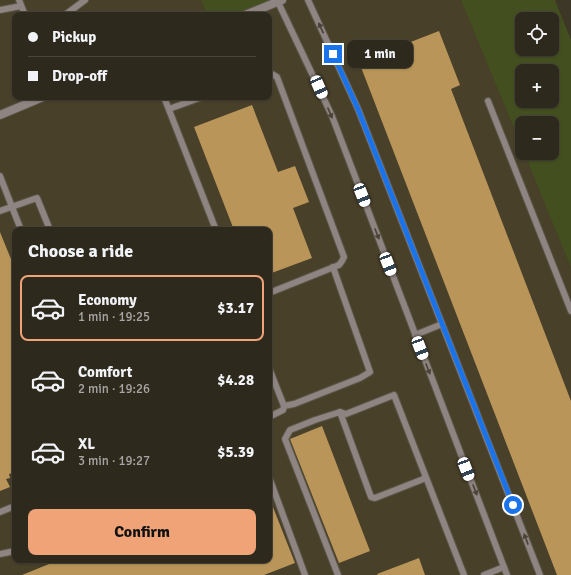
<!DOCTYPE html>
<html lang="en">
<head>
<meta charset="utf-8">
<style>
	body { margin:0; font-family:Signika,sans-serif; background:#3a352a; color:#f1f3f6; height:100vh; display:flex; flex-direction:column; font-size:15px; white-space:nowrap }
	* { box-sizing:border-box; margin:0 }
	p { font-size:13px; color:#a7a6a4 }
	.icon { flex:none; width:22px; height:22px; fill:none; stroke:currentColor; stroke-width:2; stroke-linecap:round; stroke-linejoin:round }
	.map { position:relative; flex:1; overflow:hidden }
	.side { position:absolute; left:12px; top:227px; width:260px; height:336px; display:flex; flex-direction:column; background:#2e291d; border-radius:8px; box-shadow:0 1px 3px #0004,0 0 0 1px #49453b }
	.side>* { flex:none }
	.guide { position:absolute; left:12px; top:12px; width:260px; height:88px; border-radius:8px; box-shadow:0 1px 3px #0004,0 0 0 1px #49453b; display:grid; align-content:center; height:88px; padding:0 16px; background:#2e291d }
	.controls { position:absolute; left:515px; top:12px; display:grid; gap:8px }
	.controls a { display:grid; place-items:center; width:44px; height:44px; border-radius:8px; background:#2e291d; box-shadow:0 1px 3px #0004,0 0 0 1px #49453b; font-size:20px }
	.end { position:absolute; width:18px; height:18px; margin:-9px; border:5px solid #1a73e8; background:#fff; box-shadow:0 0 0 2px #fff }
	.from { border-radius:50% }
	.bubble { position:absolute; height:28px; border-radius:8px; background:#2e291d; box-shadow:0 1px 3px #0004,0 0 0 1px #49453b; font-size:13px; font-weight:700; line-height:28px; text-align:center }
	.car { position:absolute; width:12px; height:24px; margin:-12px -6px; border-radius:5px; box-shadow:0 0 3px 1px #0007; background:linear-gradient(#fff 24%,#345 0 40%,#fff 0 76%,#345 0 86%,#fff 0) }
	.guide b { display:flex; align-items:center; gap:14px; height:38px; font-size:15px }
	.guide b+b { border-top:1px solid #49453b }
	.guide i { width:10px; height:10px; background:#f1f3f6 }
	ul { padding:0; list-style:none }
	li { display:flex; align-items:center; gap:12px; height:66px; margin:0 8px 6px; padding:0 8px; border:2px solid transparent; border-radius:8px }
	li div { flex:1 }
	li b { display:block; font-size:15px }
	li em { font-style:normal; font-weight:700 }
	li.active { border-color:#efa377 }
	li>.icon { width:36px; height:36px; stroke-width:1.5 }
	h2 { padding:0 16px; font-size:18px; line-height:48px }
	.primary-button { display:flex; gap:8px; margin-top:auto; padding:8px 16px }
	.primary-button a { flex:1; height:46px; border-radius:8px; background:#efa377; color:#111; font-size:16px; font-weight:700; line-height:46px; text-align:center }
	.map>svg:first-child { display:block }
	.built { fill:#49402a; fill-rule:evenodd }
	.green { fill:#444f20; fill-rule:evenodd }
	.building { fill:#b99559 }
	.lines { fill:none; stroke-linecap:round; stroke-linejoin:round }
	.service-casing { stroke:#5b5546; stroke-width:8 }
	.tertiary-casing { stroke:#5b5546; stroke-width:10 }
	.service { stroke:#8e8482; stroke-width:6 }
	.tertiary { stroke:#8e8482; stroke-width:8 }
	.oneway { fill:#4a4336 }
	.route { stroke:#1a73e8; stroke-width:5 }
</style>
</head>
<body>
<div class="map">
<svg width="571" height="575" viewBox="0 0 571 575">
	<rect width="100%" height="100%" fill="#3d3727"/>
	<path class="built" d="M0,0H201L207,15H15V97H269V15H245L282,0H461L522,148V153H524L571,268V575H0ZM15,230H269V560H15Z"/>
	<g class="green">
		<polygon points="201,0 282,0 245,15 207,15"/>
		<path d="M461,0H555L571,40V268L524,153H552V123H522V148ZM522,19H552V49H522ZM522,71H552V101H522Z"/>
	</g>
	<g class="building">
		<polygon points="439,31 460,85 451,89 571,401 571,575 557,575 359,62"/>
		<polygon points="252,105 278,172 295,166 309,202 293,208 312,258 269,274 269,230 234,230 194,127"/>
		<polygon points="0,232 15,269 15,472 9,474 10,478 6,479 10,487 0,491"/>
		<polygon points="322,426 370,551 339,563 290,439"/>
		<polygon points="269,497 295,563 264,575 22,575 59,560 269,560"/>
		<polygon points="419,558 425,575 378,575 377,574"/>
	</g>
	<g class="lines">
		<g class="service-casing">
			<g id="service">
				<polyline points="19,0 25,15"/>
				<polyline points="308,0 358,109 540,575"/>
				<polyline points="278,2 332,116 507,575"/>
				<polyline points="0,10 21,6"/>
				<polyline points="65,15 85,0"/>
				<polyline points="269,74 272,74 277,77 344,257 342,261 339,265 269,293"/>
				<polyline points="164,97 216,230"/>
				<polyline points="488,101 571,311"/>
				<polyline points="169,109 202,97"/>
				<polyline points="0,176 21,230"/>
				<polyline points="0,211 37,198 50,230"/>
				<polyline points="415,335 442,324"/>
				<polyline points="269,368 284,406 283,410 269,417"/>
				<polyline points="284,406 294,404 360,378 370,372 333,267"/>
				<polyline points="340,412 371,497 375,498 426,478"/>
				<polyline points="269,477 305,575"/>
				<polyline points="0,512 15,506"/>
				<polyline points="0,554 15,551"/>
				<polyline points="338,575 285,439 290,430 315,420 340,412 346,414 394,395 464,575"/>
				<polyline points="484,575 504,567"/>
			</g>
		</g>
		<g class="tertiary-casing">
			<g id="tertiary">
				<polyline points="245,15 282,0"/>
				<polyline points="0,115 43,97"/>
			</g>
		</g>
		<use href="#service" class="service"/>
		<use href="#tertiary" class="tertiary"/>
	</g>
	<defs><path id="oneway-solid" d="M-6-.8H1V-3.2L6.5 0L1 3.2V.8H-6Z"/></defs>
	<g class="oneway">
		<use href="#oneway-solid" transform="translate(321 28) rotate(-115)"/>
		<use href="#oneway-solid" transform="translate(330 113) rotate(67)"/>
		<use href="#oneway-solid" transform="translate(377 234) rotate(69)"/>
		<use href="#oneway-solid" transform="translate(428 369) rotate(69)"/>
		<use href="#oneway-solid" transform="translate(475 490) rotate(69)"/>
		<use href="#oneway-solid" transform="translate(526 539) rotate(-111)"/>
	</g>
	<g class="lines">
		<polyline class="route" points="333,54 358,109 513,505"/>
	</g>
</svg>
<div class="controls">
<a><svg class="icon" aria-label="locate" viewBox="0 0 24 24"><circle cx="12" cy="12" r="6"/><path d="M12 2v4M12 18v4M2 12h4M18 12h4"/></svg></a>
<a>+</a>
<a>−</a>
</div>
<i class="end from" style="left:513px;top:505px"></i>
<i class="end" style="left:333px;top:54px"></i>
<div class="bubble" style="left:347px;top:40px;width:66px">1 min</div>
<i class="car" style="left:319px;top:87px;rotate:156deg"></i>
<i class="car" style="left:362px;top:195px;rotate:159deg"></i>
<i class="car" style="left:388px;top:264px;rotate:159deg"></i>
<i class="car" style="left:420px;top:348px;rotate:159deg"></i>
<i class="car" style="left:466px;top:469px;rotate:159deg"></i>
<div class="guide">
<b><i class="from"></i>Pickup</b>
<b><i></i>Drop-off</b>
</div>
<section class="side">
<h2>Choose a ride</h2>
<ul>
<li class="active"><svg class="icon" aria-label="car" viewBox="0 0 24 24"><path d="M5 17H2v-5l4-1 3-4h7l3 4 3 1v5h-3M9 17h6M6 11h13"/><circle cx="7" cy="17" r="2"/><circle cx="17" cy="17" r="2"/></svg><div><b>Economy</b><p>1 min · 19:25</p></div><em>$3.17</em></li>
<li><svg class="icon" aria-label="car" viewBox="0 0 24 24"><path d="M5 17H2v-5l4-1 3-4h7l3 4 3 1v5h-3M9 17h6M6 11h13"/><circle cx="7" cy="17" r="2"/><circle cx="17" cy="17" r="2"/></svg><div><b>Comfort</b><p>2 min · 19:26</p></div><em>$4.28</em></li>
<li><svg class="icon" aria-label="car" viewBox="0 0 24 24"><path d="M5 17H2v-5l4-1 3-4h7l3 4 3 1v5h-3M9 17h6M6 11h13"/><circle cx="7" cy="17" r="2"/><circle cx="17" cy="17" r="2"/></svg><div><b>XL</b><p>3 min · 19:27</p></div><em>$5.39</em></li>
</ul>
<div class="primary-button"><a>Confirm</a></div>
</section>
</div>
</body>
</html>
